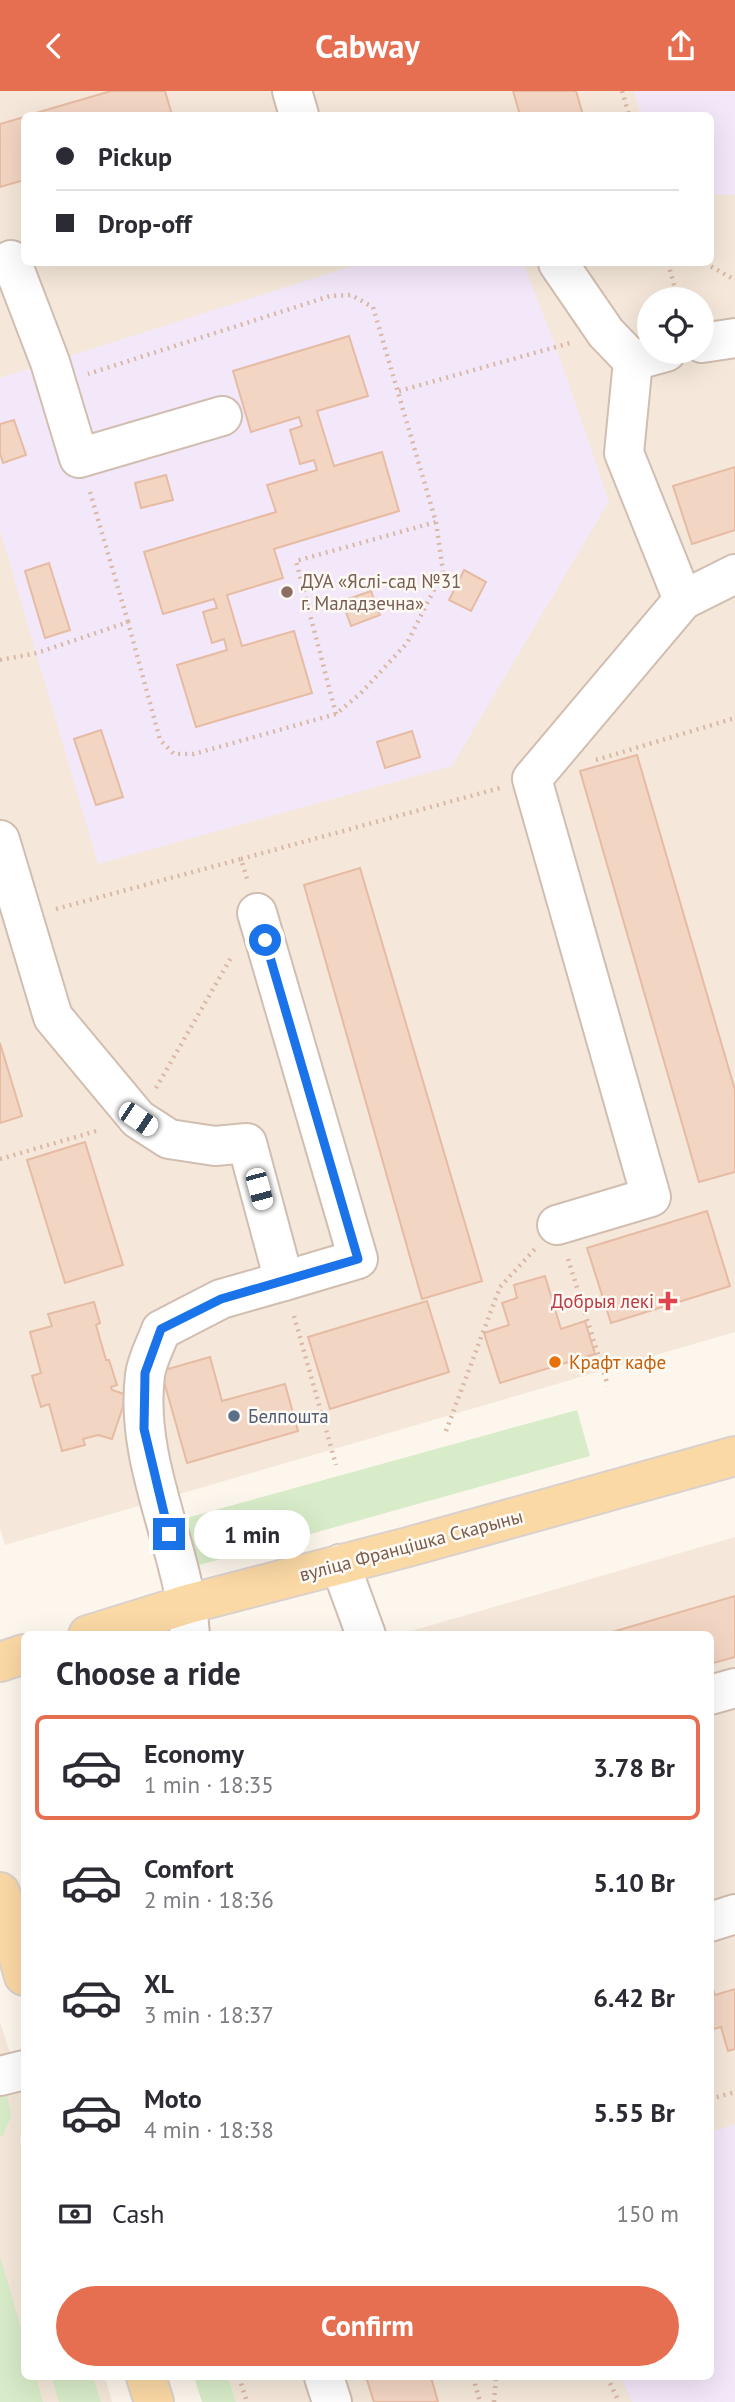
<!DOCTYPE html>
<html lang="en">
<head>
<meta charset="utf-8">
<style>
	body { margin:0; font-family:"PT Sans",sans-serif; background:#f7f7f7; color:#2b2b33; height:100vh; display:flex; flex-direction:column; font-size:26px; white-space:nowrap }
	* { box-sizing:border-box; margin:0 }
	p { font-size:23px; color:#7c7c81 }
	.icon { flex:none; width:38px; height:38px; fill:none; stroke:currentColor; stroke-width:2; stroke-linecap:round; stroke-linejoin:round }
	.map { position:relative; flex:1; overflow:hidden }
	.details { position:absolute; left:21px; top:1540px; width:693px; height:749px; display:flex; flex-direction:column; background:#fff; border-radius:10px; box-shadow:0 7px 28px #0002 }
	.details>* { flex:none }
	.top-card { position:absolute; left:21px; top:21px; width:693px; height:154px; border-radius:10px; box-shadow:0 7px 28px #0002; display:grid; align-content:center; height:154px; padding:0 35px; background:#fff }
	.fabs { position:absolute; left:637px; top:196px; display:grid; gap:14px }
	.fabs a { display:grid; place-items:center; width:77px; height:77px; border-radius:50%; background:#fff; box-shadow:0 7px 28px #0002; font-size:35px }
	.end { position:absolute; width:32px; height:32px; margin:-16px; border:9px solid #1a73e8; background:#fff; box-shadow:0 0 0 4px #fff }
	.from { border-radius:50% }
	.bubble { position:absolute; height:49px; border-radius:24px; background:#fff; box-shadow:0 7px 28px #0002; font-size:23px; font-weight:600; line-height:49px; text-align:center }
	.car { position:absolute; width:21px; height:42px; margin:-21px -10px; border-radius:9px; box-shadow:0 0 5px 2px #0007; background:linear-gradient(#fff 24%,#345 0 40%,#fff 0 76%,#345 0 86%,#fff 0) }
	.top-card b { display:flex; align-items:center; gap:24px; height:66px; font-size:26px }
	.top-card b+b { border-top:2px solid #e1e1e2 }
	.top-card i { width:18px; height:18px; background:#2b2b33 }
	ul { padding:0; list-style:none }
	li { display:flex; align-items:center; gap:21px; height:105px; margin:0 14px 10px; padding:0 21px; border:4px solid transparent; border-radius:10px }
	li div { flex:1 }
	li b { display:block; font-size:26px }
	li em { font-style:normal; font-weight:600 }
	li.on { border-color:#e76f51 }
	li>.icon { width:63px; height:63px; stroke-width:1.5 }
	h2 { padding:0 35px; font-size:32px; line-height:84px }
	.pay { display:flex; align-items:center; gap:18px; height:77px; padding:0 35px; font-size:26px }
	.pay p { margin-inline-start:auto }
	.action { display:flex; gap:14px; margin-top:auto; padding:14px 35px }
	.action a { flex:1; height:80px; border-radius:42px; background:#e76f51; color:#fff; font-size:28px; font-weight:600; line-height:80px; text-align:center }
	header { display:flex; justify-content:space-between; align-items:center; height:91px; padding:0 35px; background:#e76f51; color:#fff; font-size:32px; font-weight:600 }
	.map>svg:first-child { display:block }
	.residential { fill:#f5e8da; fill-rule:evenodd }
	.education { fill:#f3e8fa }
	.green { fill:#d8ecc9 }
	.building { fill:#f3d5c3; stroke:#e6bba3; stroke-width:2 }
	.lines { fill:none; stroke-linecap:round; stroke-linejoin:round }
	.minor-casing { stroke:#d1beb0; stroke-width:42 }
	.major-casing { stroke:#dad1cd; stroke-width:42 }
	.path { stroke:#d9b8a5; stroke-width:4.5; stroke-dasharray:2 5; stroke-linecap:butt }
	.minor { stroke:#fff; stroke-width:38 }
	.major { stroke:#fbd9a5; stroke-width:38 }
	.route { stroke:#1a73e8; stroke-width:9 }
	.education-dot { fill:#8d6e63; stroke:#fffaf3; stroke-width:2.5 }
	.health-dot { fill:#e0444e; stroke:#fffaf3; stroke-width:2.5 }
	.food-dot { fill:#e8710a; stroke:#fffaf3; stroke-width:2.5 }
	.service-dot { fill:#5c6f8a; stroke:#fffaf3; stroke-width:2.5 }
	.labels { text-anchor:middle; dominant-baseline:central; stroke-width:5; stroke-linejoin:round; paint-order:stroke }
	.education-label { font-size:19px; fill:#785e54; stroke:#fffaf3; text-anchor:start }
	.health-label { font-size:19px; fill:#be3a42; stroke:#fffaf3; text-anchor:end }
	.food-label { font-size:19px; fill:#c56008; stroke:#fffaf3; text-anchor:start }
	.service-label { font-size:19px; fill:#4e5e75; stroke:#fffaf3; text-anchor:start }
	.street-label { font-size:19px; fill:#7a5c4d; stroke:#fffaf3 }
</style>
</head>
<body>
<header><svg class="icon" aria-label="back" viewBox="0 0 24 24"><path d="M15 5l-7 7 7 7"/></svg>Cabway<svg class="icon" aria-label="share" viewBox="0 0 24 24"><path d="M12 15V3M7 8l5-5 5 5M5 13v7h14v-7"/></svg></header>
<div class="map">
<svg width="735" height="2311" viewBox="0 0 735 2311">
	<rect width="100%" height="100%" fill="#fdf6ec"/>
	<g class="residential">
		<path d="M0,0H735V1241L5,1454L0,1438ZM24,24H710V172H24ZM649,208H702V261H649Z"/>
		<polygon points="735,1446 735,2311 236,2311 228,2286 710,2286 710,1544 401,1543"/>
		<polygon points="0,1931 24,2006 24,2025 20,2050 24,2065 24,2286 105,2286 112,2311 0,2311"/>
	</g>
	<g class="education">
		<polygon points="634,0 735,0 735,104 711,103 710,24 641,24"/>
		<polygon points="362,172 523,172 556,256 609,410 452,675 98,773 0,439 0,287"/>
		<polygon points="735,2033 735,2311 632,2311 621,2286 710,2286 711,2041"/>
	</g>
	<g class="green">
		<polygon points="577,1319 590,1365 192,1476 179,1429"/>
		<polygon points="5,1990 11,2025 3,2045 0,2046 0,1992"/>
		<polygon points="0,2165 24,2248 24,2286 36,2286 43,2311 0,2311"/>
		<polygon points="52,2286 93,2286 101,2311 59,2311"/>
		<polygon points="194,2286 228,2286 236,2311 202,2311"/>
	</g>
	<g class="building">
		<polygon points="111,0 165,0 172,24 29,24"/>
		<polygon points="513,0 576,0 583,24 520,24"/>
		<polygon points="24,26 24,89 0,96 0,33"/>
		<polygon points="349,245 368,305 317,320 334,375 382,361 399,420 274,458 283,487 227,504 242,555 294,540 312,602 196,636 177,574 227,559 224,548 212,552 203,521 217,517 214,508 163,523 144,461 276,421 267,394 317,379 314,369 300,373 290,339 302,335 299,326 251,341 233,280"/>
		<polygon points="14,329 26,364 3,372 0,362 0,333"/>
		<polygon points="735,376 735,439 692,453 673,395"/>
		<polygon points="166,384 173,409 141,417 135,392"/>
		<polygon points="49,472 70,539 45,547 25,480"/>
		<polygon points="464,479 486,491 471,520 449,509"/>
		<polygon points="371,500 380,524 351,535 342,510"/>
		<polygon points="101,639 123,706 96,714 74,648"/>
		<polygon points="412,640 420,666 385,677 377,651"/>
		<polygon points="637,664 735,999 735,1081 699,1091 580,680"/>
		<polygon points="360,777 482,1190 422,1208 304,794"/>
		<polygon points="0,952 22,1025 0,1032"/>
		<polygon points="85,1051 123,1174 65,1192 27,1069"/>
		<polygon points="707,1120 730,1195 611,1232 587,1157"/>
		<polygon points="545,1185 561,1238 585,1230 595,1263 500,1292 484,1242 509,1234 502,1212 517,1207 514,1194"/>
		<polygon points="427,1210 449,1281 330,1318 308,1246"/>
		<polygon points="94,1211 100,1232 96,1234 106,1269 109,1269 117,1294 111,1296 112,1299 127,1304 112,1348 98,1344 83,1348 85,1354 62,1360 49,1313 41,1316 32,1285 41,1282 30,1241 52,1235 48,1223"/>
		<polygon points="210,1266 222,1310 285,1293 298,1340 187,1372 161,1280"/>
		<polygon points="735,1505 735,1566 710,1573 710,1544 602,1544"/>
		<polygon points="710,1890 715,1904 735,1898 735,1958 728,1960 721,1936 710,1939"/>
		<polygon points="366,2286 431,2286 438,2311 374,2311"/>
	</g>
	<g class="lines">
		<g class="minor-casing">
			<g id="minor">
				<polyline points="292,0 299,24"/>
				<polyline points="11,169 50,271 79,367 222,325"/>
				<polyline points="558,172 606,242 633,270 666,261"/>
				<polyline points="702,252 735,247"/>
				<polyline points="633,270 624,362 683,509 735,483"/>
				<path d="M0,749L53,926L138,1028L169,1048L215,1055L247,1052L284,1190L221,1208L161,1239C156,1253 147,1269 145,1284C134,1373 184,1456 190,1544"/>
				<polyline points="257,822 358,1168 284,1190"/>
				<polyline points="557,1134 651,1106 532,688 683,509"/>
				<polyline points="340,1473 366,1544"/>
				<polyline points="710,1604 735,1597"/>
				<polyline points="710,1831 735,1823"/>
				<polyline points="0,1985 24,1979"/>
				<polyline points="324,2286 332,2311"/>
			</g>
		</g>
		<g class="major-casing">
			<g id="major">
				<polyline points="88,1544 188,1513 408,1456 735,1365"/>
				<polyline points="0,1571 24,1563"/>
				<polyline points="0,1801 24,1885"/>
				<polyline points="146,2286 154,2311"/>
			</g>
		</g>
		<g class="path">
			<polyline points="622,0 629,24"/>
			<polyline points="668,172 678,208"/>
			<polyline points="705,172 735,189"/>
			<polyline points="399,300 570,252"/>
			<polyline points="90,401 128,531"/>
			<polyline points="0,569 37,562 128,531 160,649 174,663 194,663 336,623 361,602 407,552 443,481 436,431 373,216 351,204 330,205 88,283"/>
			<polyline points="336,623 296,470 436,431"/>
			<polyline points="596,669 735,627"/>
			<polyline points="241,768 500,697"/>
			<polyline points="56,818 241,768 248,791"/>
			<polyline points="156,997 232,865"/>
			<polyline points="0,1068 100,1039"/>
			<polyline points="568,1168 608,1295"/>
			<polyline points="294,1225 336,1374"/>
			<polyline points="446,1340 500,1196 535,1158"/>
			<polyline points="710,2008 735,2001"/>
			<polyline points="239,2286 247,2311"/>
			<polyline points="473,2286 480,2311"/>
			<polyline points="607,2286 619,2311"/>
			<polyline points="494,2311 496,2286"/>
		</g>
		<use href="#minor" class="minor"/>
		<use href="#major" class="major"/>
	</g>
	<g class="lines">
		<polyline class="route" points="169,1443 144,1338 145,1282 161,1238 221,1208 358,1168 265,849"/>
	</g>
	<circle class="education-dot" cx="287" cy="501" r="7"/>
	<path class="health-dot" d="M664.5 1199.5h7v7h7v7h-7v7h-7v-7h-7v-7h7z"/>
	<circle class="food-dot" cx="555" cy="1271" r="7"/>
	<circle class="service-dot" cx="234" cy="1325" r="7"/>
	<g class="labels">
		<g class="education-label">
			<text x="301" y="490">ДУА «Яслі-сад №31<tspan x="301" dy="22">г. Маладзечна»</tspan></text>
		</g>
		<g class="health-label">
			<text x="654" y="1210">Добрыя лекі</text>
		</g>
		<g class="food-label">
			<text x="569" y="1271">Крафт кафе</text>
		</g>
		<g class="service-label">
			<text x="248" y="1325">Белпошта</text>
		</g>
		<g class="street-label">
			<text transform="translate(411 1454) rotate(-15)">вуліца Францішка Скарыны</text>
		</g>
	</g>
</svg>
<div class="fabs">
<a><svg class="icon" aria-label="locate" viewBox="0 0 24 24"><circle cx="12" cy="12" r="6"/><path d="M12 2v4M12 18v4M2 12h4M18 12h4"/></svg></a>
</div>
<i class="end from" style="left:265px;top:849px"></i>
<i class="end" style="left:169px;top:1443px"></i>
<div class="bubble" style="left:194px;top:1419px;width:116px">1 min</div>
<i class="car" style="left:138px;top:1028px;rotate:124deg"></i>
<i class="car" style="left:259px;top:1098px;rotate:165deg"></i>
<div class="top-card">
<b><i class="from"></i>Pickup</b>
<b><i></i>Drop-off</b>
</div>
<section class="details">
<h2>Choose a ride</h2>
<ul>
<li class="on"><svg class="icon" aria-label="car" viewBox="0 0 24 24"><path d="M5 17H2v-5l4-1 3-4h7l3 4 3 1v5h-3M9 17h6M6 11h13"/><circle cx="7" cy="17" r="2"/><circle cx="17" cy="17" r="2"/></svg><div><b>Economy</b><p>1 min · 18:35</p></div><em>3.78 Br</em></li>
<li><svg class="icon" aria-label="car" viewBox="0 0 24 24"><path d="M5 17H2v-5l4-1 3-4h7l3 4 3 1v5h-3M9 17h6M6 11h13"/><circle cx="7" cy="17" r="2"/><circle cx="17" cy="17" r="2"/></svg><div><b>Comfort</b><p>2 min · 18:36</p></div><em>5.10 Br</em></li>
<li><svg class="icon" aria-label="car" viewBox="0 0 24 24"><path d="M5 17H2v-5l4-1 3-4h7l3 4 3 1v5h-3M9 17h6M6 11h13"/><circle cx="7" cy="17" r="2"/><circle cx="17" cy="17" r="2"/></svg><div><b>XL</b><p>3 min · 18:37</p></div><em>6.42 Br</em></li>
<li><svg class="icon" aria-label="car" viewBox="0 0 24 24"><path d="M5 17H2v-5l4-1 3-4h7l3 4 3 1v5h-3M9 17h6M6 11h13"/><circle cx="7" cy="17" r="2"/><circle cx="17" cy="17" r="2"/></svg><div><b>Moto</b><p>4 min · 18:38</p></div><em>5.55 Br</em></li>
</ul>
<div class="pay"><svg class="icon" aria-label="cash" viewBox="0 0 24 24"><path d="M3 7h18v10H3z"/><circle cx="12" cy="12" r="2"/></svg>Cash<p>150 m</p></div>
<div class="action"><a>Confirm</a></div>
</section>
</div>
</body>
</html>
